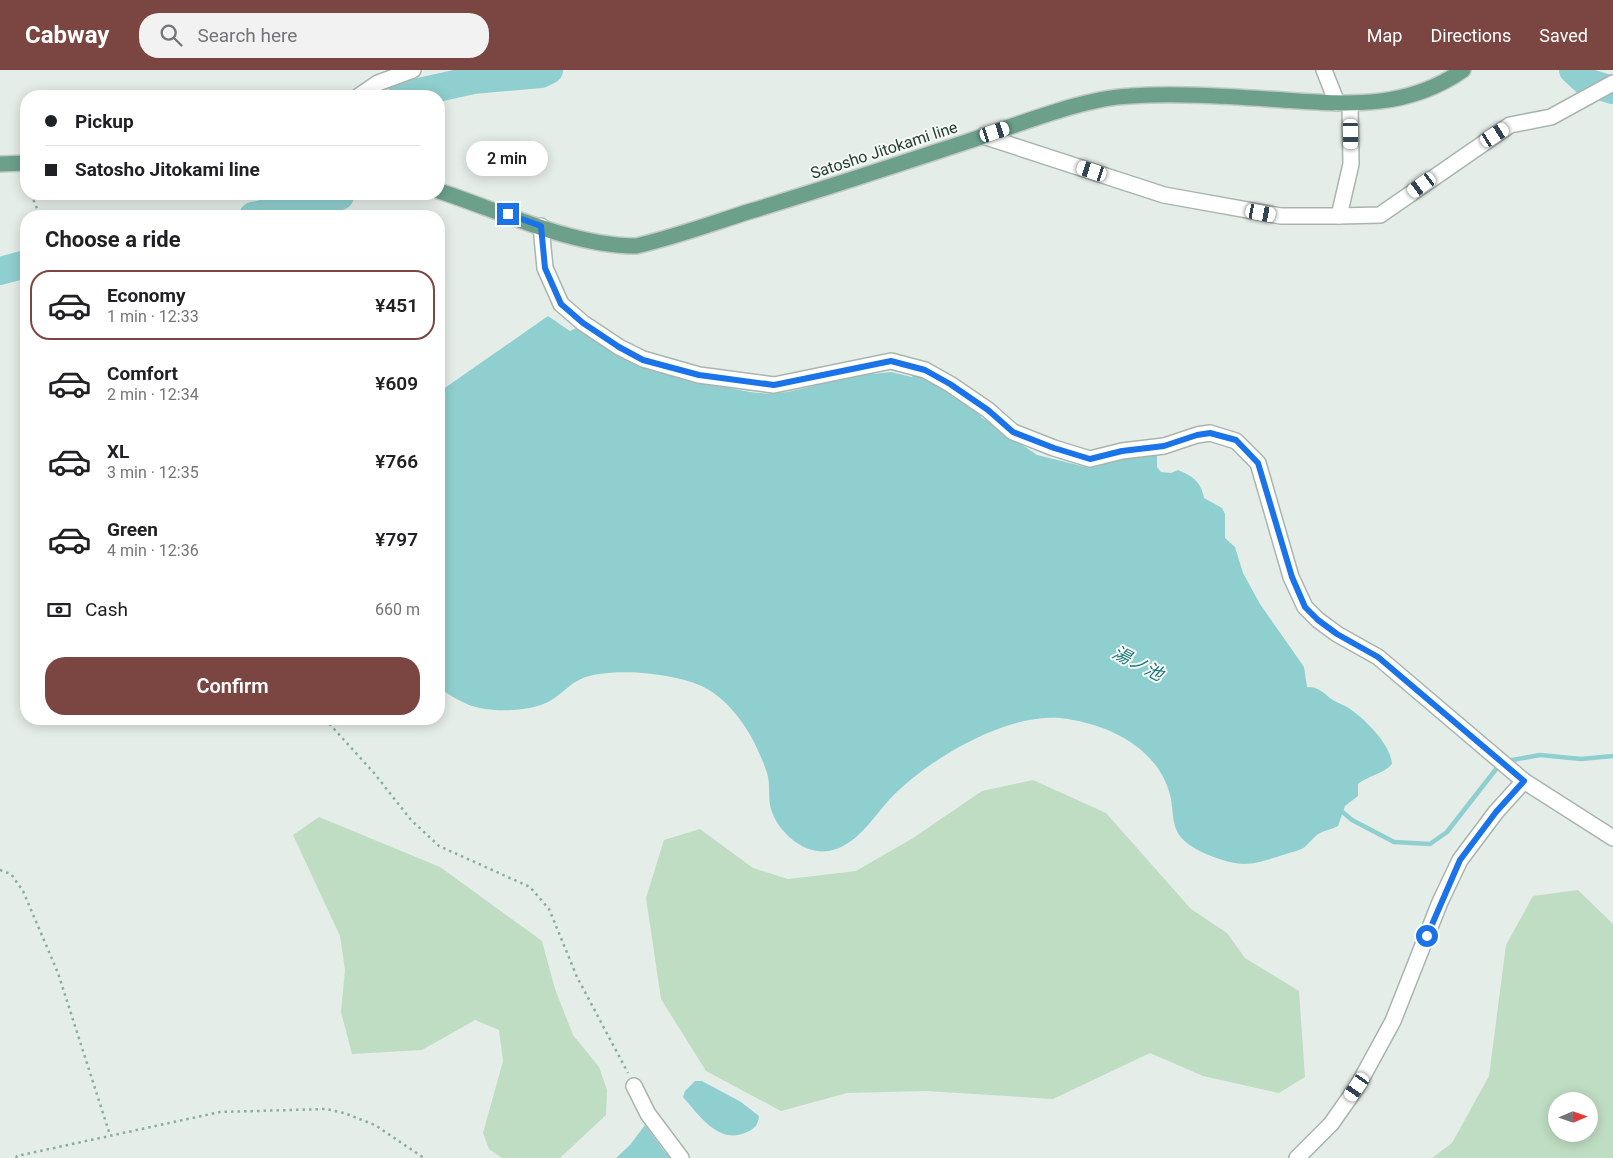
<!DOCTYPE html>
<html lang="en">
<head>
<meta charset="utf-8">
<style>
	body { margin:0; font-family:Roboto,"Noto Sans JP",sans-serif; background:#f2f2f2; color:#202124; height:100vh; display:flex; flex-direction:column; font-size:19px; white-space:nowrap }
	* { box-sizing:border-box; margin:0 }
	p { font-size:16px; color:#757577 }
	.icon { flex:none; width:28px; height:28px; fill:none; stroke:currentColor; stroke-width:2; stroke-linecap:round; stroke-linejoin:round }
	.map { position:relative; flex:1; overflow:hidden }
	.side { position:absolute; left:20px; top:140px; width:425px; height:515px; display:flex; flex-direction:column; background:#fff; border-radius:20px; box-shadow:0 2px 12px #0003 }
	.side>* { flex:none }
	.guide { position:absolute; left:20px; top:20px; width:425px; height:110px; border-radius:20px; box-shadow:0 2px 12px #0003; display:grid; align-content:center; height:110px; padding:0 25px; background:#fff }
	.needle { width:32px; rotate:88deg }
	.fabs { position:absolute; left:1548px; top:1022px; display:grid; gap:10px }
	.fabs a { display:grid; place-items:center; width:50px; height:50px; border-radius:50%; background:#fff; box-shadow:0 2px 12px #0003; font-size:25px }
	.end { position:absolute; width:22px; height:22px; margin:-11px; border:6px solid #1a73e8; background:#fff; box-shadow:0 0 0 2px #fff }
	.from { border-radius:50% }
	.bubble { position:absolute; height:35px; border-radius:18px; background:#fff; box-shadow:0 2px 12px #0003; font-size:16px; font-weight:600; line-height:35px; text-align:center }
	.car { position:absolute; width:15px; height:30px; margin:-15px -8px; border-radius:6px; box-shadow:0 0 4px 1px #0007; background:linear-gradient(#fff 24%,#345 0 40%,#fff 0 76%,#345 0 86%,#fff 0) }
	.guide b { display:flex; align-items:center; gap:18px; height:48px; font-size:19px }
	.guide b+b { border-top:1px solid #e0e0e0 }
	.guide i { width:12px; height:12px; background:#202124 }
	ul { padding:0; list-style:none }
	li { display:flex; align-items:center; gap:15px; height:70px; margin:0 10px 8px; padding:0 15px; border:2px solid transparent; border-radius:20px }
	li div { flex:1 }
	li b { display:block; font-size:19px }
	li em { font-style:normal; font-weight:600 }
	li.active { border-color:#7b4541 }
	li>.icon { width:45px; height:45px; stroke-width:1.5 }
	h2 { padding:0 25px; font-size:22px; line-height:60px }
	.pay { display:flex; align-items:center; gap:12px; height:55px; padding:0 25px; font-size:19px }
	.pay p { margin-inline-start:auto }
	.button { display:flex; gap:10px; margin-top:auto; padding:10px 25px }
	.button a { flex:1; height:58px; border-radius:20px; background:#7b4541; color:#fff; font-size:20px; font-weight:600; line-height:58px; text-align:center }
	header { display:flex; align-items:center; gap:30px; box-sizing:border-box; height:70px; padding:0 25px; background:#7b4541; color:#fff }
	header strong { font-size:24px }
	nav { display:flex; gap:28px; margin-inline-start:auto; font-size:18px }
	.search { width:350px; height:45px; background:#f2f2f2; display:flex; align-items:center; gap:12px; box-sizing:border-box; padding:0 18px; border-radius:20px; color:#757577; font-size:19px }
	.map>svg:first-child { display:block }
	.green { fill:#bfddc3; fill-rule:evenodd }
	.water { fill:#90cfcf }
	.lines { fill:none; stroke-linecap:round; stroke-linejoin:round }
	.stream { stroke:#90cfcf; stroke-width:4.5 }
	.river { stroke:#90cfcf; stroke-width:28 }
	.minor-casing { stroke:#a8b5ae; stroke-width:18 }
	.major-casing { stroke:#c2c9c6; stroke-width:18 }
	.path { stroke:#87af9c; stroke-width:2.5; stroke-dasharray:2.5 4; stroke-linecap:butt }
	.minor { stroke:#fff; stroke-width:15 }
	.major { stroke:#6ca08b; stroke-width:15 }
	.route { stroke:#1a73e8; stroke-width:6 }
	.labels { text-anchor:middle; dominant-baseline:central; stroke-width:4; stroke-linejoin:round; paint-order:stroke }
	.street-label { font-size:16px; fill:#253e34; stroke:#f5faf7 }
	.water-label { font-size:18px; font-style:italic; fill:#217778; stroke:#f5faf7 }
</style>
</head>
<body>
<header>
<strong>Cabway</strong>
<div class="search"><svg class="icon" aria-label="search" viewBox="0 0 24 24"><circle cx="10" cy="10" r="6"/><path d="M15 15l6 6"/></svg>Search here</div>
<nav><a>Map</a><a>Directions</a><a>Saved</a></nav>
</header>
<div class="map">
<svg width="1613" height="1088" viewBox="0 0 1613 1088">
	<rect width="100%" height="100%" fill="#e5ede8"/>
	<g class="green">
		<polygon points="1033,710 1106,743 1191,839 1227,863 1245,888 1299,921 1305,1007 1279,1023 1203,1006 1150,983 1053,1029 927,1021 847,1023 781,1041 706,1001 661,929 646,828 664,770 700,759 753,798 788,809 856,801 913,768 982,721"/>
		<polygon points="319,747 440,797 542,871 555,919 573,965 599,997 607,1020 606,1045 560,1088 502,1088 489,1079 483,1063 503,991 499,960 475,950 422,980 352,984 341,942 345,900 340,866 293,765"/>
		<path d="M1578,820L1613,854V1088H1432L1452,1073L1489,1006L1506,875L1533,826ZM1589,1031V1064H1556V1031Z"/>
	</g>
	<g class="water">
		<path d="M548,246L570,261L576,258L591,268L595,263C646,285 723,328 779,323C806,320 843,306 871,298L873,304L891,302L912,307L914,300L980,338L981,347L1037,385L1086,397L1141,383L1157,385V397L1161,402L1171,403L1178,400C1193,406 1201,412 1204,428L1222,438L1225,444V468L1235,477L1243,503L1260,534L1304,597L1307,617C1319,617 1321,621 1330,628C1335,632 1342,634 1347,637C1363,647 1391,674 1392,694C1382,705 1369,705 1358,714V726L1345,736L1338,756C1331,760 1324,760 1317,765C1313,768 1309,773 1305,777C1299,781 1291,782 1283,785C1248,796 1242,798 1206,784C1195,779 1180,771 1176,759C1172,749 1173,736 1170,725C1158,677 1106,653 1060,648C1005,643 925,691 889,730C872,749 856,776 829,781C805,785 780,764 772,742C767,730 771,715 767,703C757,672 737,637 709,620C682,603 609,596 581,609C569,614 560,626 548,632C527,642 491,643 469,635C459,631 449,624 439,619V322Z"/>
		<path d="M695,1011H702L741,1032L759,1046C758,1056 754,1059 745,1063C718,1074 699,1045 683,1027L685,1021Z"/>
		<polygon points="645,1055 664,1081 672,1088 616,1088 630,1075"/>
	</g>
	<g class="lines">
		<g class="stream">
			<polyline points="1507,691 1540,685 1581,689 1613,686"/>
			<polyline points="1339,739 1352,750 1394,772 1430,774 1447,762 1500,694"/>
		</g>
		<g class="river">
			<polyline points="1573,0 1586,12 1613,20"/>
			<polyline points="401,26 473,10 541,4 549,0"/>
			<polyline points="253,146 340,126 341,124"/>
			<polyline points="0,201 26,194"/>
		</g>
		<g class="minor-casing">
			<g id="minor">
				<polyline points="1324,0 1337,33"/>
				<polyline points="359,26 378,13 413,0"/>
				<polyline points="1350,33 1351,94 1339,146 1380,145 1510,55 1551,47 1613,13"/>
				<polyline points="983,66 1164,125 1281,146 1339,146"/>
				<polyline points="541,156 545,198 561,234 583,253 619,277 643,289 699,305 774,315 891,291 925,300 950,314 988,340 1013,362 1054,378 1090,389 1122,381 1164,376 1197,365 1210,363 1236,371 1258,393 1291,507 1305,537 1318,550 1337,564 1378,587 1524,711 1613,768"/>
				<polyline points="634,1016 648,1044 681,1088"/>
				<polyline points="1297,1088 1331,1054 1357,1017 1393,951 1440,832 1460,790 1496,742 1524,711"/>
			</g>
		</g>
		<g class="major-casing">
			<g id="major">
				<polyline points="0,94 26,93"/>
				<path d="M439,121C500,141 572,176 636,176C675,167 713,153 751,141C824,119 896,95 969,71C1015,56 1082,28 1130,26C1175,23 1223,26 1268,29C1338,33 1402,43 1463,0"/>
			</g>
		</g>
		<g class="path">
			<polyline points="31,124 40,146"/>
			<polyline points="325,649 374,703 411,750 439,776 530,817 549,839 577,907 628,1003"/>
			<polyline points="0,800 11,804 23,821 58,903 110,1065"/>
			<polyline points="16,1088 17,1086 220,1042 326,1039 344,1043 375,1055 424,1088"/>
		</g>
		<use href="#minor" class="minor"/>
		<use href="#major" class="major"/>
	</g>
	<g class="lines">
		<polyline class="route" points="508,144 541,156 545,198 561,234 583,253 619,277 643,290 699,305 774,315 891,291 925,300 950,314 988,340 1013,362 1054,378 1090,389 1122,381 1164,376 1197,365 1210,363 1236,370 1258,393 1292,507 1305,537 1318,550 1337,564 1378,587 1524,711 1496,742 1460,790 1427,866"/>
	</g>
	<g class="labels">
		<g class="street-label">
			<text transform="translate(884 80) rotate(-18)">Satosho Jitokami line</text>
		</g>
		<g class="water-label">
			<text transform="translate(1138 593) rotate(27)">湯ノ池</text>
		</g>
	</g>
</svg>
<div class="fabs">
<a><svg class="needle" viewBox="-14 -14 28 28"><path d="M0-13l5 13h-10z" fill="#e53935"/><path d="M0 13l5-13h-10z" fill="#757577"/></svg></a>
</div>
<i class="end from" style="left:1427px;top:866px"></i>
<i class="end" style="left:508px;top:144px"></i>
<div class="bubble" style="left:466px;top:71px;width:82px">2 min</div>
<i class="car" style="left:995px;top:62px;rotate:72deg"></i>
<i class="car" style="left:1351px;top:64px;rotate:179deg"></i>
<i class="car" style="left:1495px;top:65px;rotate:57deg"></i>
<i class="car" style="left:1092px;top:101px;rotate:288deg"></i>
<i class="car" style="left:1422px;top:115px;rotate:234deg"></i>
<i class="car" style="left:1261px;top:143px;rotate:100deg"></i>
<i class="car" style="left:1357px;top:1017px;rotate:215deg"></i>
<div class="guide">
<b><i class="from"></i>Pickup</b>
<b><i></i>Satosho Jitokami line</b>
</div>
<section class="side">
<h2>Choose a ride</h2>
<ul>
<li class="active"><svg class="icon" aria-label="car" viewBox="0 0 24 24"><path d="M5 17H2v-5l4-1 3-4h7l3 4 3 1v5h-3M9 17h6M6 11h13"/><circle cx="7" cy="17" r="2"/><circle cx="17" cy="17" r="2"/></svg><div><b>Economy</b><p>1 min · 12:33</p></div><em>¥451</em></li>
<li><svg class="icon" aria-label="car" viewBox="0 0 24 24"><path d="M5 17H2v-5l4-1 3-4h7l3 4 3 1v5h-3M9 17h6M6 11h13"/><circle cx="7" cy="17" r="2"/><circle cx="17" cy="17" r="2"/></svg><div><b>Comfort</b><p>2 min · 12:34</p></div><em>¥609</em></li>
<li><svg class="icon" aria-label="car" viewBox="0 0 24 24"><path d="M5 17H2v-5l4-1 3-4h7l3 4 3 1v5h-3M9 17h6M6 11h13"/><circle cx="7" cy="17" r="2"/><circle cx="17" cy="17" r="2"/></svg><div><b>XL</b><p>3 min · 12:35</p></div><em>¥766</em></li>
<li><svg class="icon" aria-label="car" viewBox="0 0 24 24"><path d="M5 17H2v-5l4-1 3-4h7l3 4 3 1v5h-3M9 17h6M6 11h13"/><circle cx="7" cy="17" r="2"/><circle cx="17" cy="17" r="2"/></svg><div><b>Green</b><p>4 min · 12:36</p></div><em>¥797</em></li>
</ul>
<div class="pay"><svg class="icon" aria-label="cash" viewBox="0 0 24 24"><path d="M3 7h18v10H3z"/><circle cx="12" cy="12" r="2"/></svg>Cash<p>660 m</p></div>
<div class="button"><a>Confirm</a></div>
</section>
</div>
</body>
</html>
